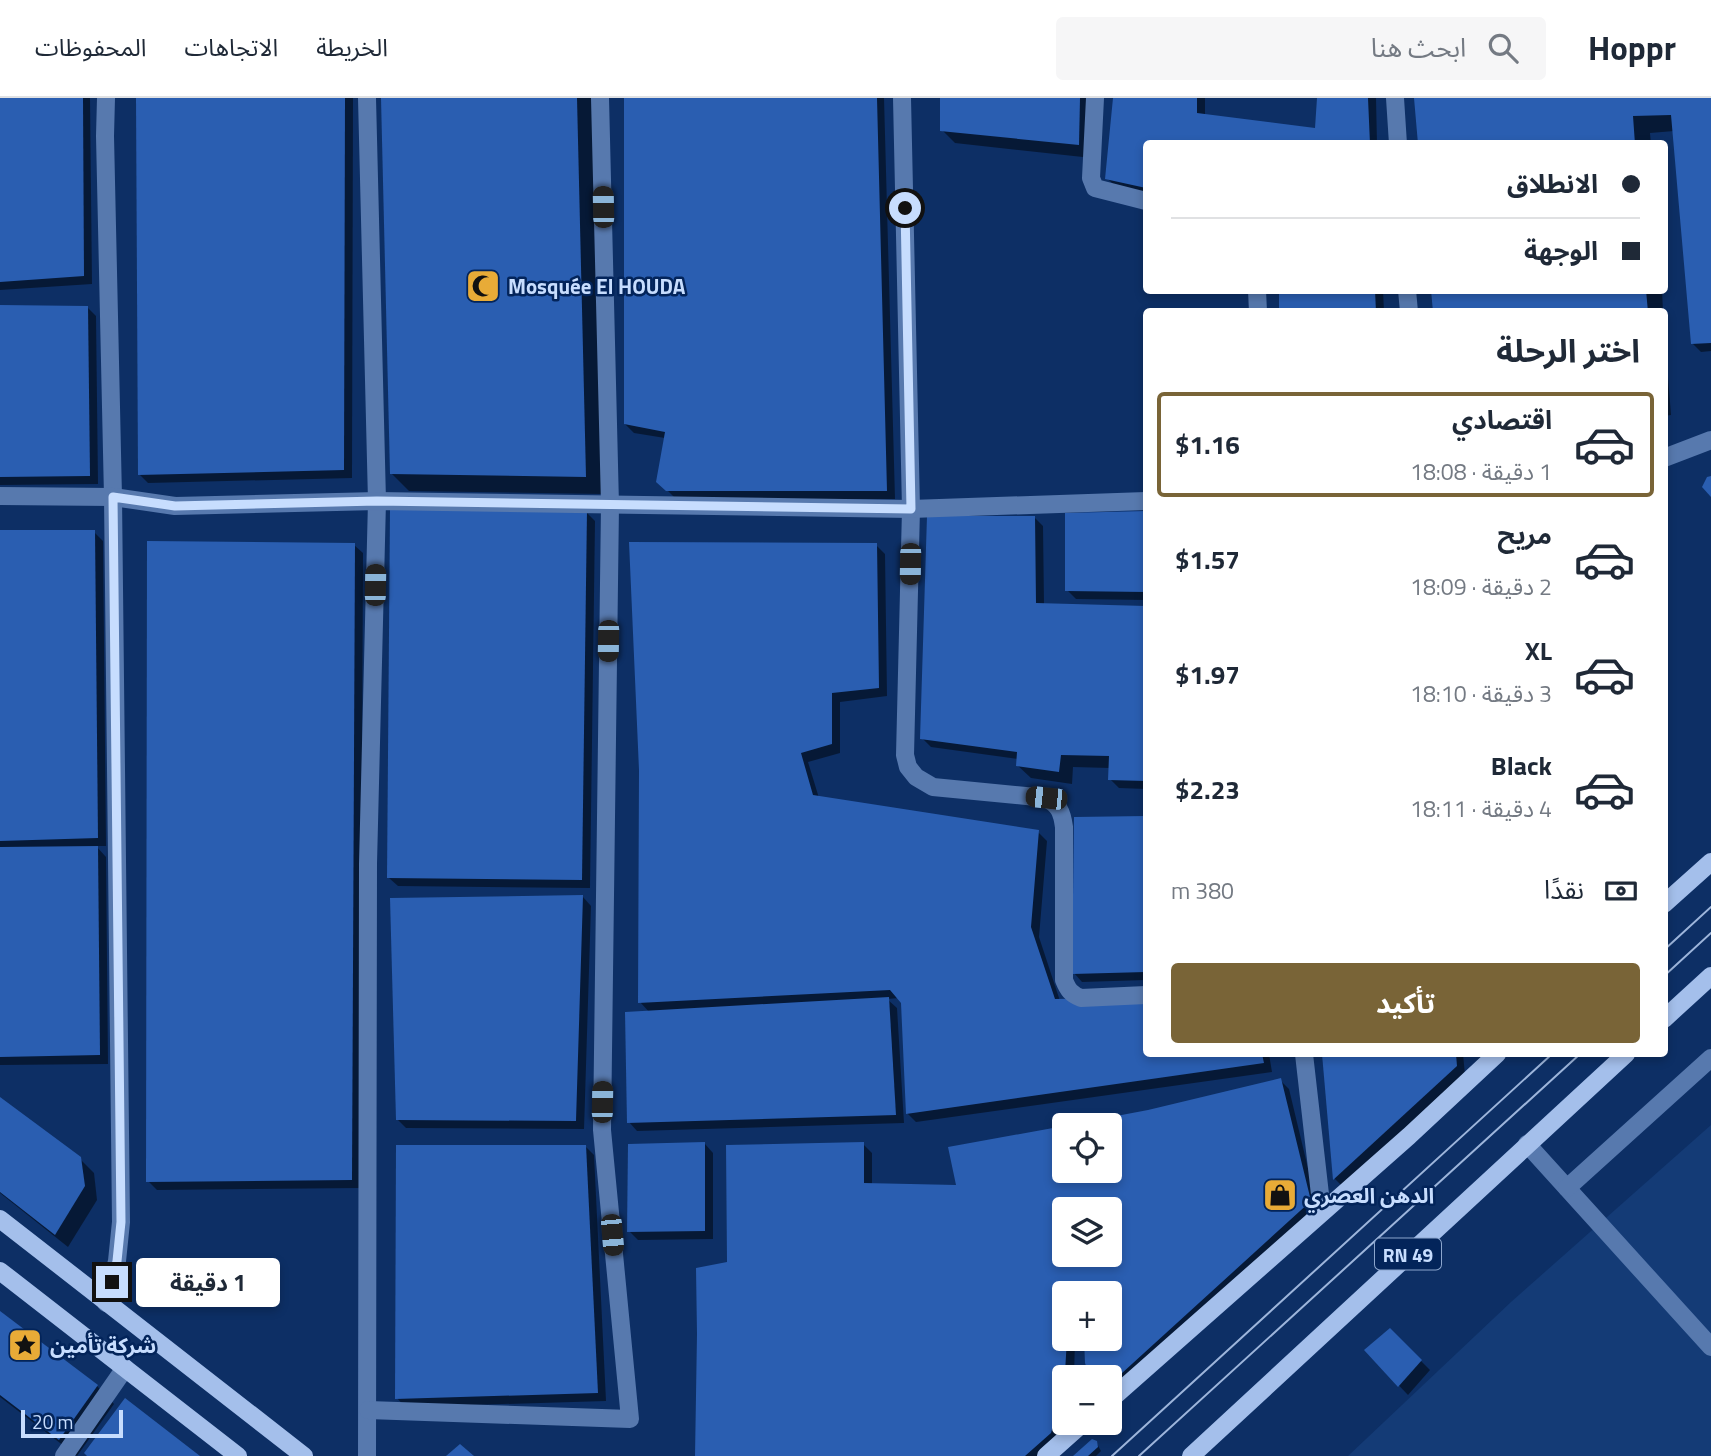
<!DOCTYPE html>
<html lang="ar">
<head>
<meta charset="utf-8">
<style>
	body { margin:0; font-family:"Titillium Web","Noto Sans Arabic",sans-serif; background:#f6f6f7; color:#1f2937; direction:rtl; height:100vh; display:flex; flex-direction:column; font-size:26px; white-space:nowrap }
	* { box-sizing:border-box; margin:0 }
	p { font-size:23px; color:#747a83 }
	.icon { flex:none; width:38px; height:38px; fill:none; stroke:currentColor; stroke-width:2; stroke-linecap:round; stroke-linejoin:round }
	.map { position:relative; flex:1; overflow:hidden; direction:ltr }
	.details { position:absolute; left:1143px; top:210px; width:525px; height:749px; display:flex; flex-direction:column; background:#fff; border-radius:7px; box-shadow:0 4px 10px #0003; direction:rtl }
	.details>* { flex:none }
	.hud { position:absolute; left:1143px; top:42px; width:525px; height:154px; border-radius:7px; box-shadow:0 4px 10px #0003; direction:rtl; display:grid; align-content:center; height:154px; padding:0 28px; background:#fff }
	.fabs { position:absolute; left:1052px; top:1015px; display:grid; gap:14px }
	.fabs a { display:grid; place-items:center; width:70px; height:70px; border-radius:7px; background:#fff; box-shadow:0 4px 10px #0003; font-size:35px }
	.scale { position:absolute; left:21px; bottom:18px; width:102px; box-sizing:border-box; padding-left:7px; border:4px solid #c7ddfe; border-top:0; font-size:19px; line-height:24px; white-space:nowrap; color:#c7ddfe; -webkit-text-stroke:5px #03245a; paint-order:stroke }
	.end { position:absolute; width:32px; height:32px; margin:-16px; border:9px solid #c7ddfe; background:#111; box-shadow:0 0 0 4px #111 }
	.from { border-radius:50% }
	.bubble { position:absolute; height:49px; border-radius:7px; background:#fff; box-shadow:0 4px 10px #0003; font-size:23px; font-weight:700; line-height:49px; text-align:center; direction:rtl }
	.car { position:absolute; width:21px; height:42px; margin:-21px -10px; border-radius:9px; box-shadow:0 0 5px 2px #0007; background:linear-gradient(#222 24%,#8ab4d8 0 40%,#222 0 76%,#8ab4d8 0 86%,#222 0) }
	.hud b { display:flex; align-items:center; gap:24px; height:66px; font-size:26px }
	.hud b+b { border-top:2px solid #e0e1e3 }
	.hud i { width:18px; height:18px; background:#1f2937 }
	ul { padding:0; list-style:none }
	li { display:flex; align-items:center; gap:21px; height:105px; margin:0 14px 10px; padding:0 14px; border:4px solid transparent; border-radius:7px }
	li div { flex:1 }
	li b { display:block; font-size:26px }
	li em { font-style:normal; font-weight:700 }
	li.current { border-color:#796437 }
	li>.icon { width:63px; height:63px; stroke-width:1.5 }
	h2 { padding:0 28px; font-size:32px; line-height:84px }
	.pay { display:flex; align-items:center; gap:18px; height:77px; padding:0 28px; font-size:26px }
	.pay p { margin-inline-start:auto }
	.primary-button { display:flex; gap:14px; margin-top:auto; padding:14px 28px }
	.primary-button a { flex:1; height:80px; border-radius:7px; background:#796437; color:#fff; font-size:28px; font-weight:700; line-height:80px; text-align:center }
	header { display:flex; align-items:center; gap:42px; box-sizing:border-box; height:98px; padding:0 35px; background:#fff; border-bottom:2px solid #e0e1e3 }
	header strong { font-size:33px }
	nav { display:flex; gap:38px; margin-inline-start:auto; font-size:24px }
	.search { width:490px; height:63px; background:#f6f6f7; display:flex; align-items:center; gap:18px; box-sizing:border-box; padding:0 24px; border-radius:7px; color:#747a83; font-size:26px }
	.map>svg:first-child { display:block }
	.built { fill:#143b76 }
	.shadow { fill:#0007; fill-rule:evenodd }
	.building { fill:#2a5eb1; fill-rule:evenodd }
	.lines { fill:none; stroke-linecap:round; stroke-linejoin:round }
	.minor { stroke:#5779ae; stroke-width:18 }
	.major { stroke:#a4bfeb; stroke-width:18 }
	.tram { stroke:#9db5db; stroke-width:2 }
	.route { stroke:#c7ddfe; stroke-width:9 }
	.labels { text-anchor:middle; dominant-baseline:central; stroke-width:5; stroke-linejoin:round; paint-order:stroke }
	.shield { fill:#03245a; stroke:#8ca6cd; stroke-width:2 }
	.shield-label { font-size:19px; font-weight:bold; fill:#c7ddfe }
	.poi-label { font-size:21px; font-weight:bold; fill:#c7ddfe; stroke:#03245a; text-anchor:start }
</style>
</head>
<body>
<header>
<strong>Hoppr</strong>
<div class="search"><svg class="icon" aria-label="search" viewBox="0 0 24 24"><circle cx="10" cy="10" r="6"/><path d="M15 15l6 6"/></svg>ابحث هنا</div>
<nav><a>الخريطة</a><a>الاتجاهات</a><a>المحفوظات</a></nav>
</header>
<div class="map">
<svg width="1711" height="1358" viewBox="0 0 1711 1358">
	<rect width="100%" height="100%" fill="#0d2f65"/>
	<polygon class="built" points="1711,1027 1711,1358 1348,1358 1511,1204"/>
	<g class="shadow">
		<polygon points="0,0 90,0 92,186 0,192"/>
		<polygon points="138,0 353,0 352,380 148,385 139,376"/>
		<polygon points="382,0 593,0 603,396 409,393 391,375"/>
		<polygon points="626,0 884,0 895,401 676,401 658,383 665,340 634,335 625,326"/>
		<polygon points="942,0 1093,0 1092,60 955,45 942,32"/>
		<polygon points="1115,0 1205,0 1205,18 1317,32 1318,0 1376,0 1377,46 1146,46 1146,96 1116,89 1107,80"/>
		<polygon points="1416,0 1711,0 1711,253 1701,254 1693,246 1674,33 1650,35 1651,46 1420,46"/>
		<polygon points="1281,192 1383,192 1384,214 1281,214"/>
		<polygon points="1433,192 1662,192 1663,214 1435,214"/>
		<polygon points="0,209 87,209 96,218 98,386 0,387"/>
		<polygon points="1664,229 1671,317 1664,318"/>
		<polygon points="586,414 595,423 590,790 398,788 389,780"/>
		<polygon points="1146,415 1146,502 1076,501 1067,492 1066,417"/>
		<polygon points="1034,419 1043,428 1044,507 1146,510 1146,691 1119,690 1110,681 1110,670 1073,669 1072,686 1031,680 1017,667 1018,661 931,649 922,640"/>
		<polygon points="0,434 94,434 103,443 106,748 96,748 106,759 108,966 0,967"/>
		<polygon points="354,447 363,455 360,1090 157,1092 148,1083"/>
		<polygon points="876,447 885,456 887,598 840,604 840,655 808,664 819,700 1038,734 1047,743 1039,839 1060,903 1146,901 1146,956 1269,956 1272,974 916,1024 907,1015 903,905 899,900 887,901 897,910 904,1025 637,1033 629,1024 650,915 640,904"/>
		<polygon points="1146,720 1146,882 1082,884 1074,875 1076,721"/>
		<polygon points="583,799 591,808 584,1031 406,1030 397,1021"/>
		<polygon points="1324,956 1463,956 1465,977 1343,1089 1335,1081"/>
		<path d="M1280,982L1289,991L1318,1112L1110,1302V1279H1091L1086,1265V1241H1110V1195H1064V1241H1075L1074,1279H1064L1065,1325L1059,1344L1043,1358H697L729,1166L863,1046L872,1055V1087L958,1089L1064,1030V1073H1110V1027H1076L1149,1014ZM1064,1111H1110V1157H1064Z"/>
		<polygon points="0,1001 80,1061 94,1075 97,1102 68,1149 0,1095"/>
		<polygon points="705,1046 713,1055 713,1141 638,1142 629,1133"/>
		<polygon points="586,1049 594,1057 606,1303 405,1309 397,1300"/>
		<polygon points="0,1215 97,1288 114,1306 77,1358 0,1299"/>
		<polygon points="1390,1232 1430,1272 1408,1297 1366,1253"/>
		<polygon points="1096,1344 1101,1353 1096,1358 1076,1358"/>
	</g>
	<g class="building">
		<polygon points="0,0 83,0 84,178 0,184"/>
		<polygon points="136,0 345,0 344,372 138,377"/>
		<polygon points="381,0 577,0 586,379 390,376"/>
		<polygon points="624,0 877,0 887,393 666,393 656,384 665,334 624,326"/>
		<polygon points="940,0 1080,0 1079,47 940,33"/>
		<polygon points="1113,0 1197,0 1197,15 1315,30 1317,0 1368,0 1370,46 1146,46 1146,90 1105,81"/>
		<polygon points="1414,0 1711,0 1711,245 1691,246 1671,17 1633,18 1635,46 1418,46"/>
		<polygon points="1279,192 1375,192 1376,214 1279,214"/>
		<polygon points="1431,192 1646,192 1648,214 1433,214"/>
		<polygon points="0,207 88,208 90,378 0,379"/>
		<polygon points="1711,378 1711,399 1702,389 1707,379"/>
		<polygon points="390,412 587,412 582,782 387,780"/>
		<polygon points="1146,413 1146,494 1065,493 1065,415"/>
		<polygon points="927,418 1035,418 1036,505 1146,508 1146,683 1108,682 1109,658 1061,657 1059,674 1016,668 1017,654 920,641"/>
		<polygon points="0,432 95,432 98,740 0,743"/>
		<polygon points="147,443 355,445 352,1082 146,1084"/>
		<polygon points="629,444 877,445 879,590 832,595 832,646 801,655 813,697 1039,732 1031,829 1055,901 1146,899 1146,956 1262,956 1264,965 906,1016 901,905 890,892 638,905 639,672"/>
		<polygon points="1146,718 1146,874 1072,876 1074,719"/>
		<polygon points="98,748 100,957 0,959 0,749"/>
		<polygon points="583,797 576,1023 396,1022 390,800"/>
		<polygon points="889,899 896,1017 627,1025 625,914"/>
		<polygon points="1322,956 1456,956 1457,968 1333,1082"/>
		<path d="M1281,980L1311,1103L1110,1286V1279H1090L1085,1265L1084,1241H1110V1195H1064V1241H1067L1064,1291L1051,1335L1025,1358H695L697,1236L696,1170L727,1164L726,1047L864,1044V1085L956,1087L948,1049L1064,1028V1073H1110V1027L1074,1026L1148,1012ZM1064,1111H1110V1157H1064Z"/>
		<polygon points="0,999 81,1059 85,1088 55,1137 0,1094"/>
		<polygon points="705,1044 705,1133 627,1134 628,1046"/>
		<polygon points="396,1047 586,1047 598,1295 395,1301"/>
		<polygon points="0,1213 98,1287 59,1342 0,1297"/>
		<polygon points="1390,1230 1422,1262 1398,1289 1364,1252"/>
		<polygon points="125,1300 200,1358 87,1358 84,1355"/>
		<polygon points="1092,1341 1097,1343 1098,1349 1088,1358 1073,1358"/>
		<polygon points="460,1346 474,1358 446,1358"/>
	</g>
	<g class="lines">
		<g class="minor">
			<polyline points="106,0 105,38 113,399 121,1124 117,1163 106,1205"/>
			<polyline points="367,0 377,403 368,766 367,1358"/>
			<path d="M902,0L911,411L905,657L908,669L916,679L933,689L1046,700C1059,707 1062,714 1064,729V882C1068,892 1071,896 1081,900L1146,897"/>
			<polyline points="1095,0 1091,80 1095,90 1146,103"/>
			<polyline points="1395,0 1398,46"/>
			<polyline points="1257,192 1258,214"/>
			<polyline points="1407,192 1409,214"/>
			<polyline points="1664,360 1711,342"/>
			<polyline points="0,398 113,399 175,408 377,403 911,411 1146,403"/>
			<polyline points="1304,956 1322,1114"/>
			<polyline points="1527,1046 1711,1249"/>
			<polyline points="1567,1090 1711,960"/>
			<polyline points="368,1312 630,1321 602,1032 610,407 600,0"/>
			<polyline points="64,1358 125,1270"/>
		</g>
		<g class="major">
			<polyline points="1664,806 1711,764"/>
			<polyline points="1664,921 1711,878"/>
			<polyline points="0,1121 304,1358"/>
			<polyline points="0,1173 238,1358"/>
			<polyline points="1110,1302 1409,1038 1497,956"/>
			<polyline points="1046,1358 1083,1325"/>
			<polyline points="1191,1358 1626,956"/>
		</g>
		<g class="tram">
			<polyline points="1664,852 1711,809"/>
			<polyline points="1664,878 1711,835"/>
			<polyline points="1112,1358 1552,956"/>
			<polyline points="1139,1358 1580,956"/>
		</g>
	</g>
	<g class="lines">
		<polyline class="route" points="112,1184 117,1163 121,1124 113,399 175,408 377,403 911,411 905,110"/>
	</g>
	<defs>
		<g id="mosque-square" transform="scale(1.75)"><rect x="-9" y="-9" width="18" height="18" rx="4" fill="#e8ab37" stroke="#03245a"/><path d="M3.5-4.9A6 6 0 1 0 3.5 4.9A5 5 0 1 1 3.5-4.9Z" fill="#111"/></g>
		<g id="shop-square" transform="scale(1.75)"><rect x="-9" y="-9" width="18" height="18" rx="4" fill="#e8ab37" stroke="#03245a"/><path d="M-5-2.5h2.3a2.7 3.5 0 0 1 5.4 0H5L5.5 6h-11ZM-1.5-2.5h3a1.5 2.3 0 0 0-3 0Z" fill="#111"/></g>
		<g id="sight-square" transform="scale(1.75)"><rect x="-9" y="-9" width="18" height="18" rx="4" fill="#e8ab37" stroke="#03245a"/><path d="M0-6L1.8-2.2L6-1.7L2.9 1.2L3.7 5.4L0 3.3L-3.7 5.4L-2.9 1.2L-6-1.7L-1.8-2.2Z" fill="#111"/></g>
	</defs>
	<g fill-rule="evenodd">
		<use href="#mosque-square" x="483" y="188"/>
		<use href="#shop-square" x="1280" y="1097"/>
		<use href="#sight-square" x="25" y="1247"/>
	</g>
	<g class="labels">
		<rect class="shield" x="1375" y="1140.5" width="66" height="31" rx="5"/>
		<g class="shield-label">
			<text x="1408" y="1156">RN 49</text>
		</g>
		<g class="poi-label">
			<text x="508" y="188">Mosquée El HOUDA</text>
			<text x="1304" y="1097">الدهن العصري</text>
			<text x="50" y="1247">شركة تأمين</text>
		</g>
	</g>
</svg>
<div class="fabs">
<a><svg class="icon" aria-label="locate" viewBox="0 0 24 24"><circle cx="12" cy="12" r="6"/><path d="M12 2v4M12 18v4M2 12h4M18 12h4"/></svg></a>
<a><svg class="icon" aria-label="layers" viewBox="0 0 24 24"><path d="M12 4l9 5-9 5-9-5zM3 14l9 5 9-5"/></svg></a>
<a>+</a>
<a>−</a>
</div>
<div class="scale">20 m</div>
<i class="end from" style="left:905px;top:110px"></i>
<i class="end" style="left:112px;top:1184px"></i>
<div class="bubble" style="left:136px;top:1160px;width:144px">1 دقيقة</div>
<i class="car" style="left:603px;top:109px;rotate:359deg"></i>
<i class="car" style="left:910px;top:466px;rotate:181deg"></i>
<i class="car" style="left:375px;top:487px;rotate:1deg"></i>
<i class="car" style="left:608px;top:543px;rotate:181deg"></i>
<i class="car" style="left:1046px;top:700px;rotate:276deg"></i>
<i class="car" style="left:602px;top:1004px;rotate:1deg"></i>
<i class="car" style="left:612px;top:1137px;rotate:175deg"></i>
<div class="hud">
<b><i class="from"></i>الانطلاق</b>
<b><i></i>الوجهة</b>
</div>
<section class="details">
<h2>اختر الرحلة</h2>
<ul>
<li class="current"><svg class="icon" aria-label="car" viewBox="0 0 24 24"><path d="M5 17H2v-5l4-1 3-4h7l3 4 3 1v5h-3M9 17h6M6 11h13"/><circle cx="7" cy="17" r="2"/><circle cx="17" cy="17" r="2"/></svg><div><b>اقتصادي</b><p>1 دقيقة · 18:08</p></div><em>$1.16</em></li>
<li><svg class="icon" aria-label="car" viewBox="0 0 24 24"><path d="M5 17H2v-5l4-1 3-4h7l3 4 3 1v5h-3M9 17h6M6 11h13"/><circle cx="7" cy="17" r="2"/><circle cx="17" cy="17" r="2"/></svg><div><b>مريح</b><p>2 دقيقة · 18:09</p></div><em>$1.57</em></li>
<li><svg class="icon" aria-label="car" viewBox="0 0 24 24"><path d="M5 17H2v-5l4-1 3-4h7l3 4 3 1v5h-3M9 17h6M6 11h13"/><circle cx="7" cy="17" r="2"/><circle cx="17" cy="17" r="2"/></svg><div><b>XL</b><p>3 دقيقة · 18:10</p></div><em>$1.97</em></li>
<li><svg class="icon" aria-label="car" viewBox="0 0 24 24"><path d="M5 17H2v-5l4-1 3-4h7l3 4 3 1v5h-3M9 17h6M6 11h13"/><circle cx="7" cy="17" r="2"/><circle cx="17" cy="17" r="2"/></svg><div><b>Black</b><p>4 دقيقة · 18:11</p></div><em>$2.23</em></li>
</ul>
<div class="pay"><svg class="icon" aria-label="cash" viewBox="0 0 24 24"><path d="M3 7h18v10H3z"/><circle cx="12" cy="12" r="2"/></svg>نقدًا<p>380 m</p></div>
<div class="primary-button"><a>تأكيد</a></div>
</section>
</div>
</body>
</html>
